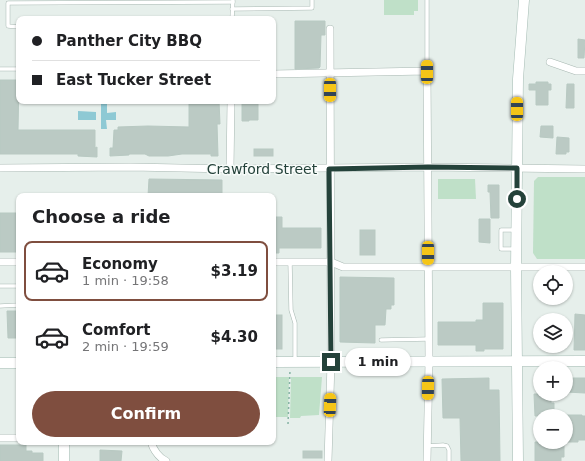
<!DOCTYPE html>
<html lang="en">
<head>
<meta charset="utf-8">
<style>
	body { margin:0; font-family:"DejaVu Sans",sans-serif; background:#f2f2f2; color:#202124; height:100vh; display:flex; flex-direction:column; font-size:15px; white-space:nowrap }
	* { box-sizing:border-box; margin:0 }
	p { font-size:13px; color:#757577 }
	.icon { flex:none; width:22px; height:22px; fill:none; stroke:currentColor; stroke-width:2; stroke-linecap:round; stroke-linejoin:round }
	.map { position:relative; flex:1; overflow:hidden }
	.drawer { position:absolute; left:16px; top:193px; width:260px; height:252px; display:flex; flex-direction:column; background:#fff; border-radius:8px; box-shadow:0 1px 3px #0004 }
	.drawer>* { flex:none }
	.top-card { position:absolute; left:16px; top:16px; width:260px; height:88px; border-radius:8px; box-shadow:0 1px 3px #0004; display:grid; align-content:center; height:88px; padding:0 16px; background:#fff }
	.tools { position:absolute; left:533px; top:265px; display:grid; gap:8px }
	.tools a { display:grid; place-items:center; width:40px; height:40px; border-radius:50%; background:#fff; box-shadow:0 1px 3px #0004; font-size:20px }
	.end { position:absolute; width:18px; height:18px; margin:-9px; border:5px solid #24423a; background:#fff; box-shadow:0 0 0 2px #fff }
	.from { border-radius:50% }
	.bubble { position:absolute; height:28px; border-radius:14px; background:#fff; box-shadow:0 1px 3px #0004; font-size:13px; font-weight:700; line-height:28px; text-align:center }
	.car { position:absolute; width:12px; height:24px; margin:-12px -6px; border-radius:5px; box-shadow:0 0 3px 1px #0007; background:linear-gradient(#f5c518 24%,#345 0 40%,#f5c518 0 76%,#345 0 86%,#f5c518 0) }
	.top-card b { display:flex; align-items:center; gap:14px; height:38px; font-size:15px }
	.top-card b+b { border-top:1px solid #e0e0e0 }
	.top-card i { width:10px; height:10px; background:#202124 }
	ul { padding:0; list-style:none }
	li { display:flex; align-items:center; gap:12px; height:60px; margin:0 8px 6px; padding:0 8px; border:2px solid transparent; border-radius:8px }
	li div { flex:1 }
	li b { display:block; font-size:15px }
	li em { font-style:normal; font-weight:700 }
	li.selected { border-color:#7f4e3f }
	li>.icon { width:36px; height:36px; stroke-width:1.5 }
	h2 { padding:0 16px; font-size:18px; line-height:48px }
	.cta { display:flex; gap:8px; margin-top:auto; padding:8px 16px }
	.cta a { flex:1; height:46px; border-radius:24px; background:#7f4e3f; color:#fff; font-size:16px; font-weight:700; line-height:46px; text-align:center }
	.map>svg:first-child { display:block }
	.green { fill:#bfe0c8 }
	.water { fill:#8ec9d4 }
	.building { fill:#bbcac4; stroke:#b8c9c2 }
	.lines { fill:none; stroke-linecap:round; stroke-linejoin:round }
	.lane-casing { stroke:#a8b8b2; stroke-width:4.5 }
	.street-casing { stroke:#a8b8b2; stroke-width:8 }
	.secondary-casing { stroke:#a4bbb3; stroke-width:11 }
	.path { stroke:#86b3a5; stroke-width:1.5; stroke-dasharray:2 3; stroke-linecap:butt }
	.lane { stroke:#fff; stroke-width:3.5 }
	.street { stroke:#fff; stroke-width:7 }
	.secondary { stroke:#fff; stroke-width:10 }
	.route { stroke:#24423a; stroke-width:5 }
	.labels { text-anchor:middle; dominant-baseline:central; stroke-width:3; stroke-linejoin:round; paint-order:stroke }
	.street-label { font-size:14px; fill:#24423a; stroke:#f7fbf9 }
</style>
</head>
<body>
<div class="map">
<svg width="585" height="461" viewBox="0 0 585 461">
	<rect width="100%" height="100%" fill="#e6efeb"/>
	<g class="green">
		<polygon points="384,0 418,0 418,11 414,11 414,15 384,15"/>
		<polygon points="538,177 585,177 585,259 537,259 533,253 534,181"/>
		<polygon points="438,179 475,179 476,199 438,199"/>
		<polygon points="273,377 289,377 288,417 273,417"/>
		<polygon points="291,377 322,377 319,415 301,416 300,418 290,418"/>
	</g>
	<g class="water">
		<polygon points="101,102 107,102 107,113 116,112 116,120 106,120 107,129 101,129"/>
		<polygon points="78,111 96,112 96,120 78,120"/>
	</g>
	<g class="building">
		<polygon points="295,21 325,21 325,35 321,35 320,67 319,68 295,69"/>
		<polygon points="578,39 585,40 584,58 578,58"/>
		<polygon points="0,80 19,80 18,130 95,130 95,148 97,147 97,157 78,156 78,154 0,154"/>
		<polygon points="536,82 548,82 548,84 551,84 551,90 548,90 548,105 536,105 536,90 529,90 529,84 536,84"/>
		<polygon points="567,84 574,84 574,108 566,108"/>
		<polygon points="189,101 219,101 220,124 217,124 218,156 211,156 211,154 182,154 168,156 149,156 145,154 129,154 129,155 110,156 110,148 113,148 114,130 118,130 118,127 148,126 189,127"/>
		<polygon points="242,101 258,101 258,120 249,120 249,121 242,121"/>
		<polygon points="541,126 553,126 553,138 540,137"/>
		<polygon points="557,137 569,138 569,152 566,152 566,154 556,154"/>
		<rect x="254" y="149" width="19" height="7"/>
		<polygon points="149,179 222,180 222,196 148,196"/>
		<polygon points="488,185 499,185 499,218 491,218 490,192 488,192"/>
		<rect x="0" y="213" width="19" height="39"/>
		<polygon points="273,217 282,217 282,228 321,228 321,248 279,248 279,253 273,253"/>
		<polygon points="479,219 490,219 490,243 479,242"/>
		<rect x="360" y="230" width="15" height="25"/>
		<polygon points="340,277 394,278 394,305 391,305 391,309 386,309 385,325 375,325 375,343 340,342"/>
		<polygon points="483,303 503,303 503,349 484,349 484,351 476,351 476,345 438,345 438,322 476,322 476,320 483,320"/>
		<polygon points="7,311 19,311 19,338 8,338"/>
		<polygon points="575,314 585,315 585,350 574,350"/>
		<rect x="273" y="315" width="9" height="34"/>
		<polygon points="489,378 489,390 499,390 500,461 461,461 460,418 443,418 442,379"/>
		<polygon points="566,378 585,378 585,393 566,392"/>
		<polygon points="534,394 551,394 551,403 554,403 554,416 535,416"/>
		<polygon points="566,415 582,415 582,416 585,416 585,440 578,440 578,442 566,442"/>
		<polygon points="535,442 564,442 564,457 561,457 561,461 535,461"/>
		<polygon points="0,445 26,445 26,451 32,451 32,453 43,453 43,461 0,461"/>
		<polygon points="100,450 122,451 121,461 100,461"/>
		<rect x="303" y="451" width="19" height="7"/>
	</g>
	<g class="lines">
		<g class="lane-casing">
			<g id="lane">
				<polyline points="427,0 427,71"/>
				<polyline points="232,9 312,8 312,0"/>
				<polyline points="232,19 233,0"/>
				<polyline points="19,27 8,26 8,3 233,2"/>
				<polyline points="0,69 19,69"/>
				<polyline points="516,249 501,249 501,230 516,230"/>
				<polyline points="290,262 291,310 295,323 295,361"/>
				<polyline points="0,286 19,286"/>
				<polyline points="0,306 19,305"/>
				<polyline points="381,340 428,339"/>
				<polyline points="427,446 443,445 447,446 449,450 449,461"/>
			</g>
		</g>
		<g class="street-casing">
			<g id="street">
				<polyline points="550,62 576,71 585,71"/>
				<polyline points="273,74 427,71 429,361 427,461"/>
				<polyline points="0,168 131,167 230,169 427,167 585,169"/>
				<polyline points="230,169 231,101"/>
				<polyline points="0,262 19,262"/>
				<polyline points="273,262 331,262 343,267 585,267"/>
				<polyline points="0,438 19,438"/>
				<path d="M151,442C154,451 158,457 166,461"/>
				<polyline points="328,461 331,362 330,29"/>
			</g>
		</g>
		<g class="secondary-casing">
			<g id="secondary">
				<polyline points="273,362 585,361"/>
				<polyline points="0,363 19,363"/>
				<polyline points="64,442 64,461"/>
				<polyline points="518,461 516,268 518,79 524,0"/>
			</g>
		</g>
		<polyline class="path" points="288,424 290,370"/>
		<use href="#lane" class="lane"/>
		<use href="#street" class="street"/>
		<use href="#secondary" class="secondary"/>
	</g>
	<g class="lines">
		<polyline class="route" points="331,362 329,169 428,167 517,168 517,199"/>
	</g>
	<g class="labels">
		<g class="street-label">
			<text x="262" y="169">Crawford Street</text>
		</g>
	</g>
</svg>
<div class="tools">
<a><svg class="icon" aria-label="locate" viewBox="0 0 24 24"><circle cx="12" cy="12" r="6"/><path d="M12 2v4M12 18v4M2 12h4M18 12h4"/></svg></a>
<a><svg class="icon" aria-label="layers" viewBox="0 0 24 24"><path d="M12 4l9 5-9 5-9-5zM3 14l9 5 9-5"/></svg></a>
<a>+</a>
<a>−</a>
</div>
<i class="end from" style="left:517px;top:199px"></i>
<i class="end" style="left:331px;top:362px"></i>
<div class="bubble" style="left:345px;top:348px;width:66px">1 min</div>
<i class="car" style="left:427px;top:72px;rotate:0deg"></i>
<i class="car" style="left:330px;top:90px;rotate:180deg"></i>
<i class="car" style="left:517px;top:109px;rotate:0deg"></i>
<i class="car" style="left:428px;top:253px;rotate:180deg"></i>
<i class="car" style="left:428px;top:388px;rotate:181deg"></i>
<i class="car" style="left:330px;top:405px;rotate:2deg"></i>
<div class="top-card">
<b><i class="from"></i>Panther City BBQ</b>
<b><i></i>East Tucker Street</b>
</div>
<section class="drawer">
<h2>Choose a ride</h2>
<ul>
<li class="selected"><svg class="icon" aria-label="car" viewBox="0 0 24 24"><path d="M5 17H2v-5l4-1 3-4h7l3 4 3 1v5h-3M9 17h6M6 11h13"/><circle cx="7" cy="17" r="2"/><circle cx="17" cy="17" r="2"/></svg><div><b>Economy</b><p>1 min · 19:58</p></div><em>$3.19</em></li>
<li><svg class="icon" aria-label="car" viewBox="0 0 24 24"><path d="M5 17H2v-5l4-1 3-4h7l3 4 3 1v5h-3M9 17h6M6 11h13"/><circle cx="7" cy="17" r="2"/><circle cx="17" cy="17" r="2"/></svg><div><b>Comfort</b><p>2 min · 19:59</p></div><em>$4.30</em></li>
</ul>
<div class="cta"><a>Confirm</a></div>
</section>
</div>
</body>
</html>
